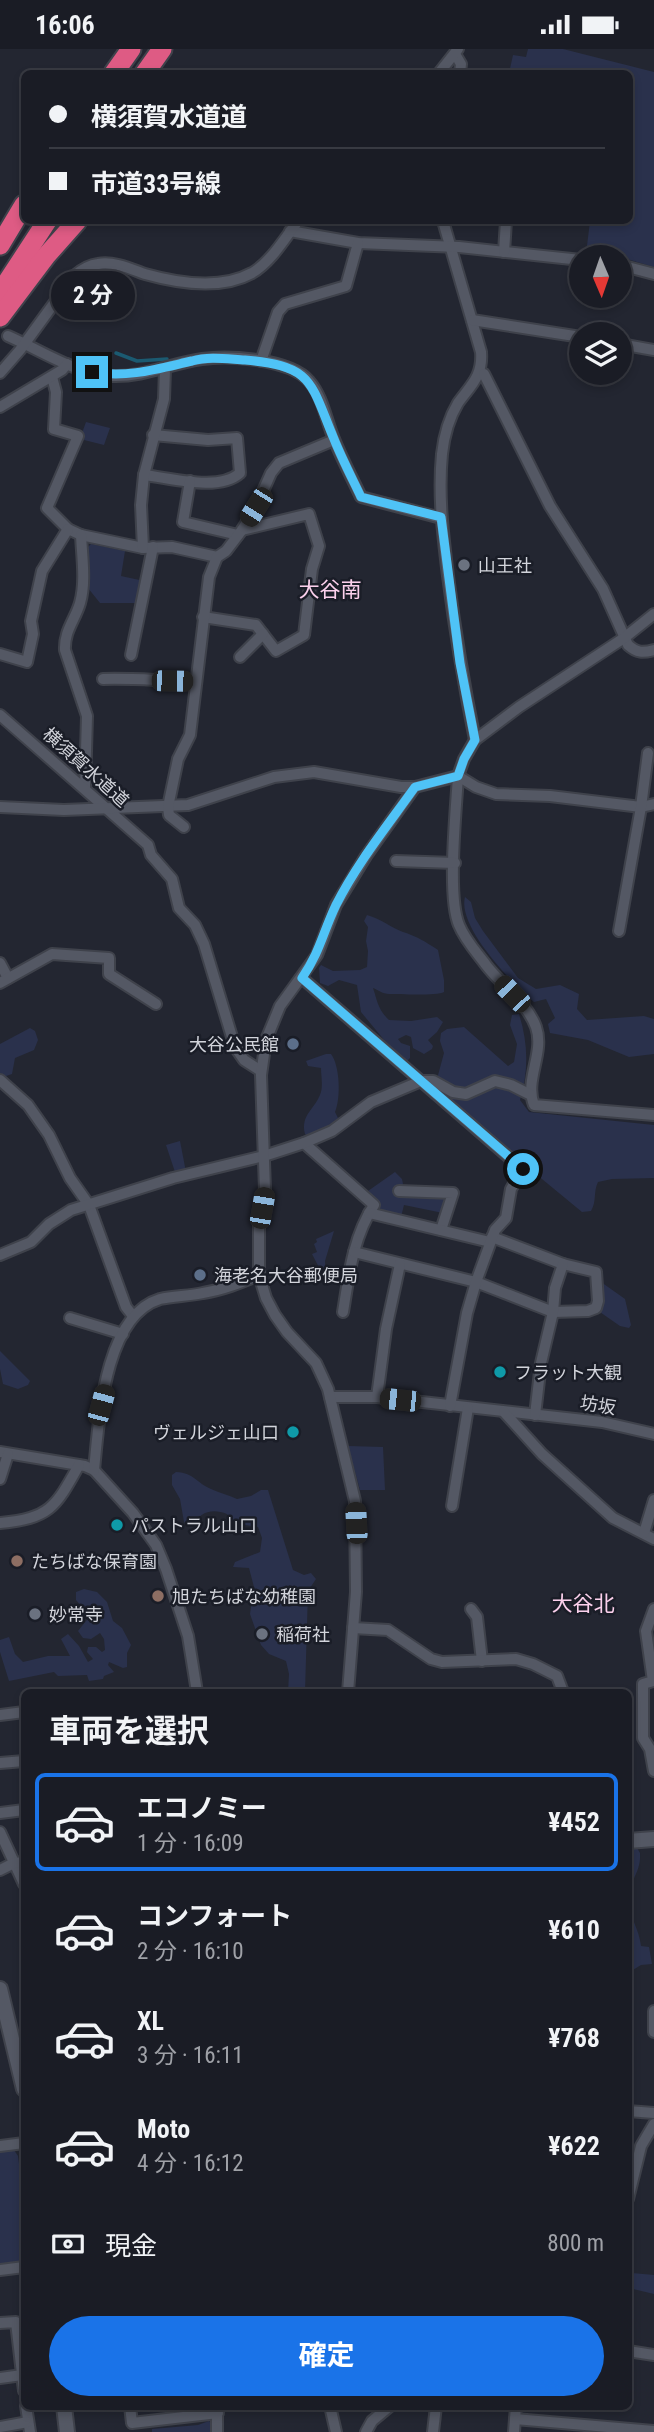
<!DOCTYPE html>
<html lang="ja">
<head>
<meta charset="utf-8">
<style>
	body { margin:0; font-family:"Roboto Condensed","Noto Sans JP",sans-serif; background:#23252d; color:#f1f3f6; height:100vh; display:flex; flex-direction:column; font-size:26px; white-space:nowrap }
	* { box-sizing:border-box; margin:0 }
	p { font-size:23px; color:#9fa1a7 }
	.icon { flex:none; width:38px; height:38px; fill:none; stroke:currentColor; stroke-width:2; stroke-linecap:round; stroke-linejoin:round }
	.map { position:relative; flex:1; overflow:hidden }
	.panel { position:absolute; left:21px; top:1640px; width:611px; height:721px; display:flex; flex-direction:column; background:#1a1c25; border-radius:10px; box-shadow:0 4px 10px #0003,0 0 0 2px #383a42 }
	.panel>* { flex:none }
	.hud { position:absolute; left:21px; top:21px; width:612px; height:154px; border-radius:10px; box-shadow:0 4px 10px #0003,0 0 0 2px #383a42; display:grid; align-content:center; height:154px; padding:0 28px; background:#1a1c25 }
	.needle { width:46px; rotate:178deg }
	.buttons { position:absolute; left:569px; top:196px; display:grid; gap:14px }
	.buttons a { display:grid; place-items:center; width:63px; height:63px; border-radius:50%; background:#1a1c25; box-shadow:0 4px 10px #0003,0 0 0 2px #383a42; font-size:35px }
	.end { position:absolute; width:32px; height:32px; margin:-16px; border:9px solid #4fc3f7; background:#111; box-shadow:0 0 0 4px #111 }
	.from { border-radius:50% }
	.bubble { position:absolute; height:49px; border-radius:24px; background:#1a1c25; box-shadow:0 4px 10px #0003,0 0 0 2px #383a42; font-size:23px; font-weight:700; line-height:49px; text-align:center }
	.car { position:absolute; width:21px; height:42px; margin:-21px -10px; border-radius:9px; box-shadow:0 0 5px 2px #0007; background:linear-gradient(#222 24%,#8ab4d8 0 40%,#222 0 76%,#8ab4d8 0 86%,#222 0) }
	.hud b { display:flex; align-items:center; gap:24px; height:66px; font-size:26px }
	.hud b+b { border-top:2px solid #383a42 }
	.hud i { width:18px; height:18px; background:#f1f3f6 }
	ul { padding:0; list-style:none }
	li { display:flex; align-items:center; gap:21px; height:98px; margin:0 14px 10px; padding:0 14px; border:4px solid transparent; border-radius:10px }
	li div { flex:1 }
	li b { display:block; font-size:26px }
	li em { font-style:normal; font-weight:700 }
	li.on { border-color:#1a73e8 }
	li>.icon { width:63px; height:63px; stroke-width:1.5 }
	h2 { padding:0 28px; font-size:32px; line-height:84px }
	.pay { display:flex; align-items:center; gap:18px; height:77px; padding:0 28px; font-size:26px }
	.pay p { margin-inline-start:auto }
	.cta { display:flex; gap:14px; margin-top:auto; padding:14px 28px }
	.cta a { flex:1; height:80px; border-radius:42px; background:#1a73e8; color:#fff; font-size:28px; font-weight:700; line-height:80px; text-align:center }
	.status { display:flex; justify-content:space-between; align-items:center; height:49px; padding:0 35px; background:#1a1c25; direction:ltr }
	.status svg { height:19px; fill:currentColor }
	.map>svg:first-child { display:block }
	.green { fill:#2a314c }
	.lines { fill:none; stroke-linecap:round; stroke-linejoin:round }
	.stream { stroke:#1b5a71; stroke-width:3.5 }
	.street-casing { stroke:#3f424b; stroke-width:14 }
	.secondary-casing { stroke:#3f424b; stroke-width:18 }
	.highway-casing { stroke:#3f424b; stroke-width:23 }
	.street { stroke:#545864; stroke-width:10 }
	.secondary { stroke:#545864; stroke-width:14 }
	.highway { stroke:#de5b84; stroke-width:19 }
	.route { stroke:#4fc3f7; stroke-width:9 }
	.worship-dot { fill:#6b7280; stroke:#1a1d27; stroke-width:2.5 }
	.service-dot { fill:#5c6f8a; stroke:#1a1d27; stroke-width:2.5 }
	.culture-dot { fill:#0f9aa8; stroke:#1a1d27; stroke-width:2.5 }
	.education-dot { fill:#8d6e63; stroke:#1a1d27; stroke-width:2.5 }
	.labels { text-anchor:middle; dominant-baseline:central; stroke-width:5; stroke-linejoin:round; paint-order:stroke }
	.poi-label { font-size:18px; fill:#d2d4db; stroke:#1a1d27; text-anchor:start }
	.street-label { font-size:18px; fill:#d2d4db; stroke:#1a1d27 }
	.quarter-label { font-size:21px; fill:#fbd0ec; stroke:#1a1d27 }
</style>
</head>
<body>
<div class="status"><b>16:06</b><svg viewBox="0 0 49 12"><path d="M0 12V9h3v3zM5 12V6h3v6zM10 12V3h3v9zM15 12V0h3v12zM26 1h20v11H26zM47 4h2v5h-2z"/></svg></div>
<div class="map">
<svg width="654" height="2383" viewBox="0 0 654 2383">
	<rect width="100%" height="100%" fill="#232631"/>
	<g class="green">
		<polygon points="528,0 563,0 654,23 654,218 620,208 586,205 590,172 630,172 630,24 509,24 513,6 526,8"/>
		<polygon points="86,373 110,379 104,396 84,391 85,386 82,384"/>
		<polygon points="91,495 125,502 121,527 144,532 140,554 100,554 88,539 88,498"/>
		<path d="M465,848L471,853L475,869L483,882L518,929L536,940L560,936L579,945L577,960L587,971L644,967L654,970V1005L629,1008L588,991L550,984L548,975L555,969L546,950L534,953C512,934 457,878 465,848Z"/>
		<path d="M367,866C381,870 392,879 403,883C416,887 426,893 438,901L444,931V943C437,947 399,945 389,945C383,945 378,941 373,939C377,951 378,961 389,971L411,972L437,968L443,973L437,983L428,991L433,997L432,1000L424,1005L413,999L411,988L406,986L398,990L401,994L410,997V1009L404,1015L361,963L357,936L339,931L328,937L320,934L319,919L321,916L333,922L360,921L367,918L368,902L366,892L368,878L364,872Z"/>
		<path d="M519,965C528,994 529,1021 520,1051L529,1063L654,1076V1129L612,1130L598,1133C593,1143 597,1152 591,1162L582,1163L434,1041L444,1004L440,992L441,984L447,980L464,978L508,1017L514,1013L517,995L510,976L512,966Z"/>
		<polygon points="30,979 35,982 38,991 34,1001 15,1009 12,1025 6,1027 0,1024 0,995"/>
		<path d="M326,1005H331C340,1017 341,1049 335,1063L338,1069L326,1079L310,1088L305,1085C300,1065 316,1060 321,1043C323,1036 321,1026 321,1019L308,1017L306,1012Z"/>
		<polygon points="180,1092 186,1123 176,1126 166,1096"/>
		<polygon points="395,1123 402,1130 404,1140 448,1149 443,1164 404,1156 401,1168 381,1164 374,1148 368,1142"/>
		<polygon points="334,1182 325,1212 326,1232 312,1205 317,1203 314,1195 317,1193 316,1190"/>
		<polygon points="601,1233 625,1250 631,1276 629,1279 620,1277 597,1261"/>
		<polygon points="0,1302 30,1332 28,1336 18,1340 3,1335 0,1320"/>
		<polygon points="348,1397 383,1398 385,1441 360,1441"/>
		<path d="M176,1423C195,1424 196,1434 211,1440C220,1444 228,1446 237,1450L251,1447L261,1441H268L293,1521L304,1526L311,1524L316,1530L308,1542L305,1643H288L289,1625L286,1612L269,1605L261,1596L250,1565L254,1538L249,1519L233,1518L235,1513L260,1503L262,1489L258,1478L233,1474L227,1465C212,1459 199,1463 193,1477H188L184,1473L180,1450L172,1436V1426Z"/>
		<polygon points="84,1540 97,1543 107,1553 113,1572 122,1579 131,1596 127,1604 127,1618 123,1619 109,1613 108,1616 114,1623 104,1627 103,1630 89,1632 87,1626 58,1627 54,1623 9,1632 0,1603 0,1591 9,1588 15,1605 23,1613 48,1607 70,1607 61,1590 68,1585 79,1597 88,1613 93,1610 87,1603 88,1598 96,1598 102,1603 105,1601 104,1590 100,1584 91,1590 83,1589 78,1582 90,1567 76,1551 76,1543"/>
		<path d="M628,1799H637L640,1804C641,1821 633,1827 630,1842C626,1866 639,1877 641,1897L649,1898L652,1915L641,1916L628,1924Z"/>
		<polygon points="14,2101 18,2107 24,2156 24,2214 0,2217 0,2103"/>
		<polygon points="632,2224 654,2226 654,2245 629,2239"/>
		<polygon points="209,2372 212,2375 211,2383 152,2383 152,2380 198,2376"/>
	</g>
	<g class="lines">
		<polyline class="stream" points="116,304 137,312 167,310"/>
		<g class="street-casing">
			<g id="street">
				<polyline points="455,5 461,15 460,24"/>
				<polyline points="439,24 458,0"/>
				<path d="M443,172L481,303C483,327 471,336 458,354C449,369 444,387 442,405C438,446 443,486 448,527C455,582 464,636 475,691"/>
				<polyline points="290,182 358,194 459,198 581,211"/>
				<polyline points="504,203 506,172"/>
				<polyline points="620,216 654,225"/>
				<polyline points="472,271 581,288"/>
				<path d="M8,287C42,302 75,325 113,327C144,328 172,314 202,310C229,306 290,310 309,332C323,348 326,371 334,390C342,410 352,429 361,448L441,469"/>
				<polyline points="620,295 654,301"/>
				<polyline points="261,312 278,263 285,255 346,237 358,194"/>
				<path d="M0,324L20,301L74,227C81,221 89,216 98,215C114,212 131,220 145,225C177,234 221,241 252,224C271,213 285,189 298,172"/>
				<path d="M484,325L550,457L603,540L628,596C637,604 643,604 654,601"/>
				<polyline points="52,328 56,343 54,380 78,387 47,459 68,480 81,486 143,499 172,498 217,508"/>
				<polyline points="0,358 62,321 67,315"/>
				<path d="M144,426C171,429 219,443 240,424L237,389L208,391L153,386"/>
				<polyline points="190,432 183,473 238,486"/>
				<path d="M81,486C82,508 86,533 80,554C75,571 64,582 65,601L87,667L85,738"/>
				<polyline points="143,499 141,456 144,426 164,350 165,320"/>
				<path d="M654,565L624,589L519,658L475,691L464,710L458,727C456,761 447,848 459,876C465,891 477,904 486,916C501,936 527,953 536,978C545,1004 524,1031 534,1056L654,1066"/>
				<polyline points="203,568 256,576 276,602 304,586 312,520 319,497 309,465 242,481"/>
				<polyline points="0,605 27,613 33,585 31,572 42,522 68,480"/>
				<polyline points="131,606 153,498"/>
				<polyline points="240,608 263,585"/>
				<path d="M103,630C134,629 164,632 195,632"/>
				<polyline points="0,666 148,796 151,806 172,830 179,859 195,876 204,895 235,998 244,1011 261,1022"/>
				<polyline points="0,758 64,761 188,756 274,728 314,723 401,738 415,738 458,727 476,738 496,745 550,747 641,758 654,755"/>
				<polyline points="184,778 169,766 168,758 178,710 190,686 209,528 217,508 226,502 242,481 256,458 271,424 279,414 334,391"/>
				<polyline points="396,812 455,814"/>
				<polyline points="619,882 641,758 648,704"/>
				<polyline points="0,914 8,929"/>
				<polyline points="302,929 526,1123"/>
				<polyline points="0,934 52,905 109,909 109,925 156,955"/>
				<polyline points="0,1031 28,1056 49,1086 70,1129 89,1156 126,1258 133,1267"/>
				<path d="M304,1094L374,1156C353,1188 349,1226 343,1263"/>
				<polyline points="399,1142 453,1144 441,1181"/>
				<polyline points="369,1164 490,1193"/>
				<polyline points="354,1203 476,1233 553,1263 588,1262 596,1259 598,1252 596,1223 563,1215 492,1188"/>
				<polyline points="0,1206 31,1193 49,1175 71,1161 173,1129 264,1107 304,1094 332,1082 371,1053 421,1032 433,1032 453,1043 466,1045 495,1032 511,1036 531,1046"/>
				<polyline points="70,1269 123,1285"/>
				<polyline points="330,1348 377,1348 602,1373 654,1385"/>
				<polyline points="377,1348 386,1280 400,1215"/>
				<polyline points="450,1357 467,1264 476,1233 495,1181 506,1169 511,1140 523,1120"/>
				<polyline points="504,1363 542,1405 613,1469 654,1490"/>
				<polyline points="535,1366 541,1314 553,1263 555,1239 563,1215"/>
				<polyline points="0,1403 85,1417 94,1421 133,1464 156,1496 166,1520 188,1587 197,1643"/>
				<path d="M94,1421C99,1372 104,1267 160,1250C173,1247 189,1247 203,1244C223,1241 240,1234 259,1226"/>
				<polyline points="0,1430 8,1405"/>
				<polyline points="452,1457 468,1359"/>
				<path d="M0,1474C50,1469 55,1459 79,1416"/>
				<polyline points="644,1484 654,1451"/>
				<polyline points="471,1560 477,1568 482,1612"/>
				<polyline points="654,1560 646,1582 653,1632 643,1635 643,1689 650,1700 654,1722"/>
				<polyline points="353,1579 388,1581 431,1610 442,1613 516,1610 533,1615 557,1627 563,1643"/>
				<polyline points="348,1643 356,1543 355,1452 328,1340 316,1314 287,1283 275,1266 266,1249 259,1226 259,1177 265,1141 261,1026 266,991 280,957 317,906 336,856 366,807 415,738"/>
				<polyline points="0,1666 24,1663"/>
				<polyline points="0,1714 24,1712"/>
				<polyline points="0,1764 24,1761"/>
				<polyline points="0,1783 24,1835"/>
				<polyline points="0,1821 14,1814 24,1813"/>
				<polyline points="654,1983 654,1962"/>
				<polyline points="628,2062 654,2064"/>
				<polyline points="0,2097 24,2094"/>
				<polyline points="628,2150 641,2097 654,2075"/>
				<polyline points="0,2221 24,2218"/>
				<polyline points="0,2274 16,2273 24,2342"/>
				<polyline points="628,2302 654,2306"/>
				<polyline points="0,2329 22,2326"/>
				<polyline points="26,2357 30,2383"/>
				<polyline points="130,2357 132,2374 218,2364"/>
				<polyline points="330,2357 336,2383"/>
				<polyline points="515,2370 654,2382"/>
				<polyline points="0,2378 28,2373"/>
				<polyline points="217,2383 217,2360"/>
				<polyline points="366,2383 372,2372 390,2357"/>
				<polyline points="433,2383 436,2357"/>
				<polyline points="514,2383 516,2357"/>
			</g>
		</g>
		<g class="secondary-casing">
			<g id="secondary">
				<polyline points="628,1792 654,1790"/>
				<polyline points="0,1940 24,2040"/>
				<polyline points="64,2357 67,2383"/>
			</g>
		</g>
		<g class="highway-casing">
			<g id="highway">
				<polyline points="114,24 131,0"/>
				<polyline points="145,24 162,0"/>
				<polyline points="0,196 24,156"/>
				<polyline points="0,244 47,172"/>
				<polyline points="0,268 46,207 77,172"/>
			</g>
		</g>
		<use href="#street" class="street"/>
		<use href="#secondary" class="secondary"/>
		<use href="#highway" class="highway"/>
	</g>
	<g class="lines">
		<path class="route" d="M92,323C128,329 157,320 192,312C209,307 227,310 245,311C314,317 310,333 334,390C342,410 352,429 361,448L441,468L460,614L475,691L464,710L458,727L415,738C388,776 357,814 336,856C323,883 320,903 302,929L523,1120"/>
	</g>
	<g class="worship-dot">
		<circle cx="464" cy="516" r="7"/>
		<circle cx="35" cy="1565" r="7"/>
		<circle cx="262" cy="1585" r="7"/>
	</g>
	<g class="service-dot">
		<circle cx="293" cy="995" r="7"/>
		<circle cx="200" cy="1226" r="7"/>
	</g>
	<g class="culture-dot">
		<circle cx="500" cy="1323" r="7"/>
		<circle cx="293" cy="1383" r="7"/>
		<circle cx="117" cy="1476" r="7"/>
	</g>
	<g class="education-dot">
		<circle cx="17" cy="1512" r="7"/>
		<circle cx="158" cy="1547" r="7"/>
	</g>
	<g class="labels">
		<g class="poi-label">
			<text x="478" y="516">山王社</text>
			<text x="279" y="995" text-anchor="end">大谷公民館</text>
			<text x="214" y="1226">海老名大谷郵便局</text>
			<text x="514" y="1323">フラット大観</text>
			<text x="279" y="1383" text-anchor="end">ヴェルジェ山口</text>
			<text x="131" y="1476">パストラル山口</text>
			<text x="31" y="1512">たちばな保育園</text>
			<text x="172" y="1547">旭たちばな幼稚園</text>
			<text x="49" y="1565">妙常寺</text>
			<text x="276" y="1585">稲荷社</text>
		</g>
		<g class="street-label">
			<text transform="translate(86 718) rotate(42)">横須賀水道道</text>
			<text transform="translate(598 1356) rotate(9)">坊坂</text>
		</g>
		<g class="quarter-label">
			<text x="330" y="541">大谷南</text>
			<text x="583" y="1555">大谷北</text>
		</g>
	</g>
</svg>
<div class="buttons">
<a><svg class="needle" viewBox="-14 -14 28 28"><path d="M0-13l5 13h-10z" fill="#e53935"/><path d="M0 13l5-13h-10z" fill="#9fa1a7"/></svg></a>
<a><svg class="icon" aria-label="layers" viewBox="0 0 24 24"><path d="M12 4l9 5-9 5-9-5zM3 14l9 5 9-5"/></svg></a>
</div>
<i class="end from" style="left:523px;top:1120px"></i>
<i class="end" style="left:92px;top:323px"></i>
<div class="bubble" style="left:51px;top:222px;width:84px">2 分</div>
<i class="car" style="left:256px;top:458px;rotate:212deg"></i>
<i class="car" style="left:172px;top:632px;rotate:91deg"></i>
<i class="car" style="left:512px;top:945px;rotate:316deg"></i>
<i class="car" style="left:262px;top:1159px;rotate:10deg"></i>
<i class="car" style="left:400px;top:1351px;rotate:276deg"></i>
<i class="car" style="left:101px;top:1356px;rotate:15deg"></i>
<i class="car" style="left:356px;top:1474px;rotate:357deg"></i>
<div class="hud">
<b><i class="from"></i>横須賀水道道</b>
<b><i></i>市道33号線</b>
</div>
<section class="panel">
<h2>車両を選択</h2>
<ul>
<li class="on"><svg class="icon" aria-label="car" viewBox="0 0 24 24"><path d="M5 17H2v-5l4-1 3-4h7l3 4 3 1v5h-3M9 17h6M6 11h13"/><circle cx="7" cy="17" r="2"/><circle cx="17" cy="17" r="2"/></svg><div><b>エコノミー</b><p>1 分 · 16:09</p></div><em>¥452</em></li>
<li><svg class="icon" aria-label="car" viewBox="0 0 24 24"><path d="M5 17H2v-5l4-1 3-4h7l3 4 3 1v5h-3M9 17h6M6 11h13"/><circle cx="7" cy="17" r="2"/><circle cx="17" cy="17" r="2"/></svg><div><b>コンフォート</b><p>2 分 · 16:10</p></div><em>¥610</em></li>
<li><svg class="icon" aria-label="car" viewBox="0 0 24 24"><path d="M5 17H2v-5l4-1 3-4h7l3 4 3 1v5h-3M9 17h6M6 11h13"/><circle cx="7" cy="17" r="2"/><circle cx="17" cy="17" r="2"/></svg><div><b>XL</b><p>3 分 · 16:11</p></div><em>¥768</em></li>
<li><svg class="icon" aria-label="car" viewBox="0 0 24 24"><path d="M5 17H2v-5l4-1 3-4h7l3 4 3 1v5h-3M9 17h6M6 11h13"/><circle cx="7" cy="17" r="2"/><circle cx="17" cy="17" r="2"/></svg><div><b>Moto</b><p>4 分 · 16:12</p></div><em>¥622</em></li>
</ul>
<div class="pay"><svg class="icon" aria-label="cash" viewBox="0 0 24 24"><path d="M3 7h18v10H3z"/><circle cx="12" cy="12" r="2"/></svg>現金<p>800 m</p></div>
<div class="cta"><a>確定</a></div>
</section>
</div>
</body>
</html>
